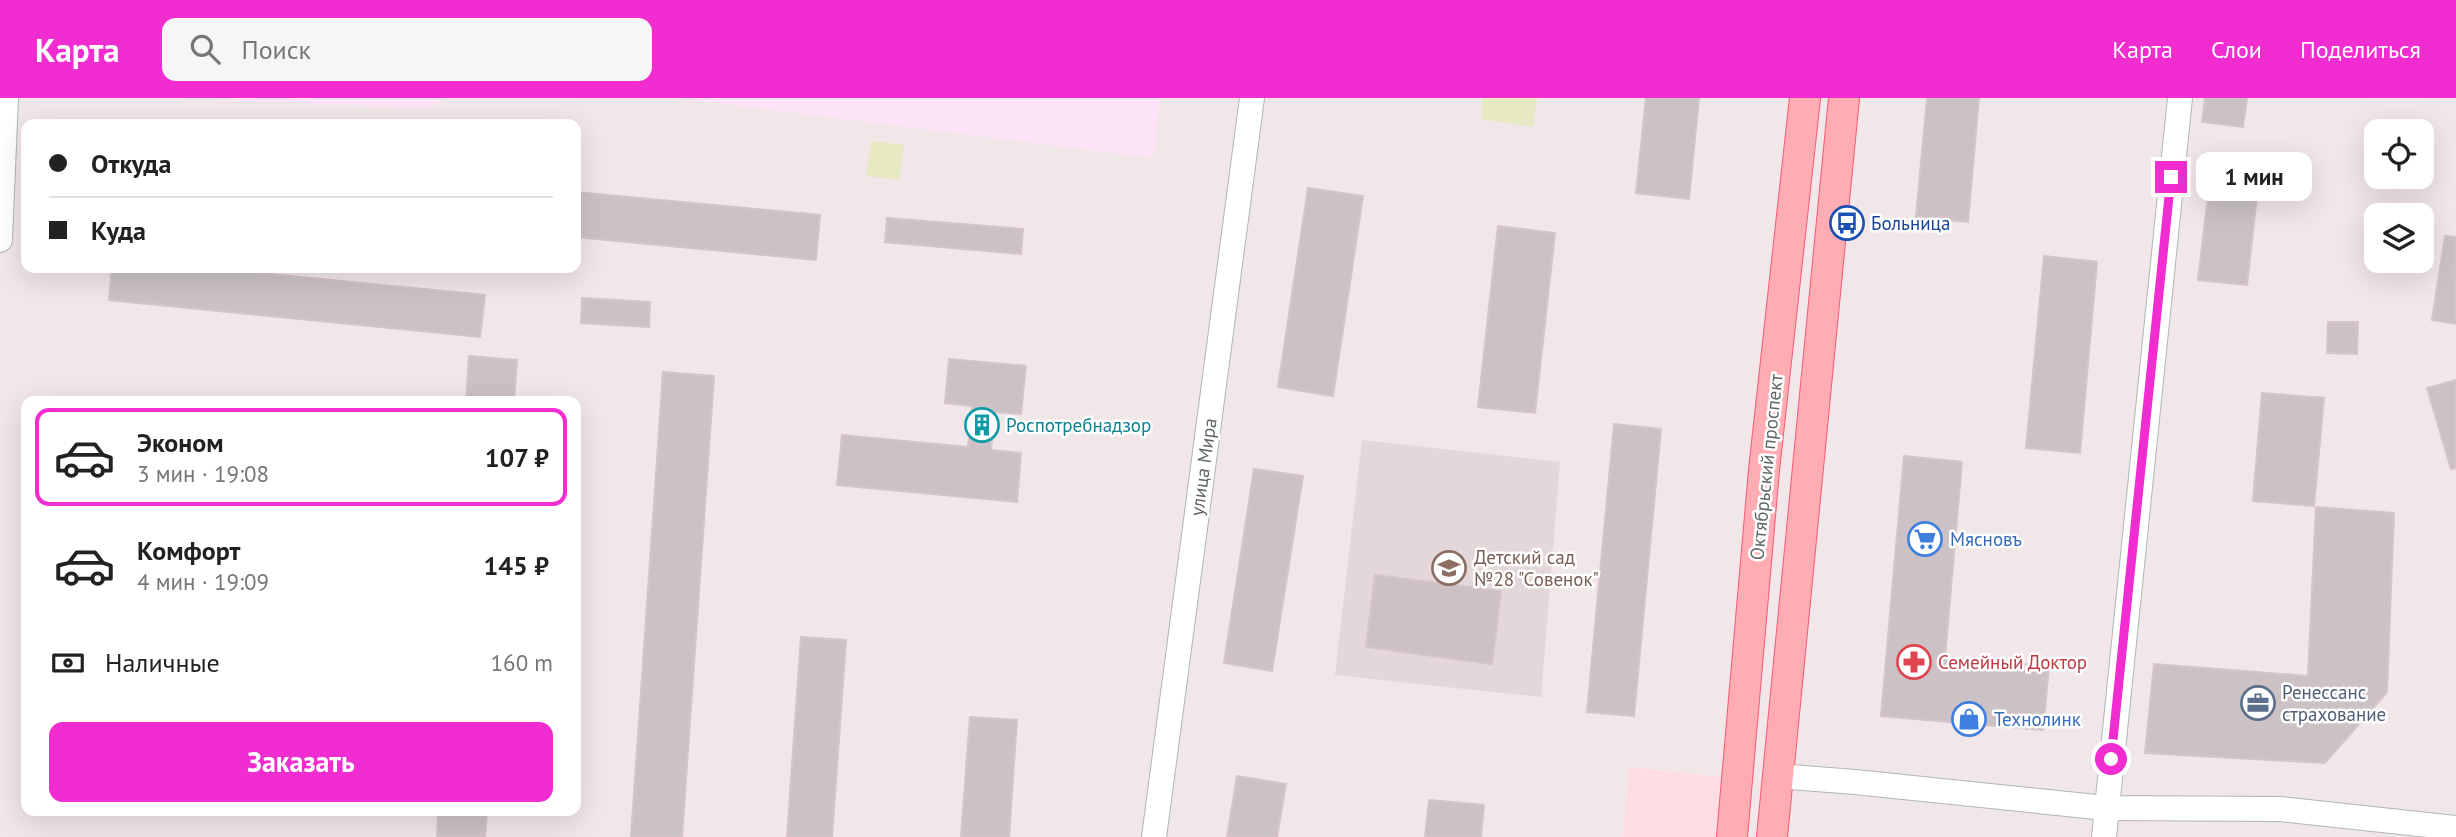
<!DOCTYPE html>
<html lang="ru">
<head>
<meta charset="utf-8">
<style>
	body { margin:0; font-family:"PT Sans",sans-serif; background:#f6f6f6; color:#222; height:100vh; display:flex; flex-direction:column; font-size:26px; white-space:nowrap }
	* { box-sizing:border-box; margin:0 }
	p { font-size:23px; color:#767676 }
	.icon { flex:none; width:38px; height:38px; fill:none; stroke:currentColor; stroke-width:2; stroke-linecap:round; stroke-linejoin:round }
	.map { position:relative; flex:1; overflow:hidden }
	.drawer { position:absolute; left:21px; top:298px; width:560px; height:420px; display:flex; flex-direction:column; background:#fff; border-radius:14px; box-shadow:0 7px 28px #0002 }
	.drawer>* { flex:none }
	.banner { position:absolute; left:21px; top:21px; width:560px; height:154px; border-radius:14px; box-shadow:0 7px 28px #0002; display:grid; align-content:center; height:154px; padding:0 28px; background:#fff }
	.fabs { position:absolute; left:2364px; top:21px; display:grid; gap:14px }
	.fabs a { display:grid; place-items:center; width:70px; height:70px; border-radius:14px; background:#fff; box-shadow:0 7px 28px #0002; font-size:35px }
	.end { position:absolute; width:32px; height:32px; margin:-16px; border:9px solid #f12cd1; background:#fff; box-shadow:0 0 0 4px #fff }
	.from { border-radius:50% }
	.bubble { position:absolute; height:49px; border-radius:14px; background:#fff; box-shadow:0 7px 28px #0002; font-size:23px; font-weight:800; line-height:49px; text-align:center }
	.banner b { display:flex; align-items:center; gap:24px; height:66px; font-size:26px }
	.banner b+b { border-top:2px solid #e0e0e0 }
	.banner i { width:18px; height:18px; background:#222 }
	ul { padding:12px 0 0; list-style:none }
	li { display:flex; align-items:center; gap:21px; height:98px; margin:0 14px 10px; padding:0 14px; border:4px solid transparent; border-radius:14px }
	li div { flex:1 }
	li b { display:block; font-size:26px }
	li em { font-style:normal; font-weight:800 }
	li.on { border-color:#f12cd1 }
	li>.icon { width:63px; height:63px; stroke-width:1.5 }
	.pay { display:flex; align-items:center; gap:18px; height:77px; padding:0 28px; font-size:26px }
	.pay p { margin-inline-start:auto }
	.cta { display:flex; gap:14px; margin-top:auto; padding:14px 28px }
	.cta a { flex:1; height:80px; border-radius:14px; background:#f12cd1; color:#fff; font-size:28px; font-weight:800; line-height:80px; text-align:center }
	header { display:flex; align-items:center; gap:42px; box-sizing:border-box; height:98px; padding:0 35px; background:#f12cd1; color:#fff }
	header strong { font-size:33px }
	nav { display:flex; gap:38px; margin-inline-start:auto; font-size:24px }
	.search { width:490px; height:63px; background:#f6f6f6; display:flex; align-items:center; gap:18px; box-sizing:border-box; padding:0 24px; border-radius:14px; color:#767676; font-size:26px }
	.map>svg:first-child { display:block }
	.commercial { fill:#ffdde2 }
	.education { fill:#e3d7d9 }
	.medical { fill:#fde3f8 }
	.green { fill:#e6e9c2 }
	.building { fill:#ccc2c6; stroke:#d6c4c8; stroke-width:2 }
	.lines { fill:none; stroke-linecap:round; stroke-linejoin:round }
	.minor-casing { stroke:#afb6b5; stroke-width:26 }
	.major-casing { stroke:#f85877; stroke-width:32 }
	.minor { stroke:#fff; stroke-width:24 }
	.major { stroke:#ffadb3; stroke-width:30 }
	.route { stroke:#f12cd1; stroke-width:9 }
	.labels { text-anchor:middle; dominant-baseline:central; stroke-width:5; stroke-linejoin:round; paint-order:stroke }
	.transit-label { font-size:19px; fill:#164399; stroke:#fff; text-anchor:start }
	.culture-label { font-size:19px; fill:#0d838f; stroke:#fff; text-anchor:start }
	.street-label { font-size:19px; fill:#5e6764; stroke:#fff }
	.shop-label { font-size:19px; fill:#366cbe; stroke:#fff; text-anchor:start }
	.education-label { font-size:19px; fill:#785e54; stroke:#fff; text-anchor:start }
	.health-label { font-size:19px; fill:#be3a42; stroke:#fff; text-anchor:start }
	.service-label { font-size:19px; fill:#4e5e75; stroke:#fff; text-anchor:start }
</style>
</head>
<body>
<header>
<strong>Карта</strong>
<div class="search"><svg class="icon" aria-label="search" viewBox="0 0 24 24"><circle cx="10" cy="10" r="6"/><path d="M15 15l6 6"/></svg>Поиск</div>
<nav><a>Карта</a><a>Слои</a><a>Поделиться</a></nav>
</header>
<div class="map">
<svg width="2456" height="739" viewBox="0 0 2456 739">
	<rect width="100%" height="100%" fill="#f1e6e8"/>
	<polygon class="commercial" points="1629,669 1721,679 1715,739 1623,739"/>
	<polygon class="education" points="1362,342 1560,364 1541,599 1335,577"/>
	<g class="medical">
		<polygon points="173,0 447,0 427,10"/>
		<polygon points="676,0 1160,0 1153,60"/>
	</g>
	<g class="green">
		<polygon points="1483,0 1537,0 1533,29 1481,21"/>
		<polygon points="871,43 904,47 899,82 866,78"/>
	</g>
	<g class="building">
		<polygon points="1646,0 1699,0 1689,101 1636,95"/>
		<polygon points="1927,0 1979,0 1968,124 1916,119"/>
		<polygon points="2205,0 2247,0 2243,29 2202,24"/>
		<polygon points="2212,65 2260,71 2247,187 2198,182"/>
		<polygon points="1308,90 1363,98 1333,298 1278,289"/>
		<polygon points="576,94 820,117 816,162 576,139"/>
		<polygon points="887,120 1023,131 1021,156 885,144"/>
		<polygon points="1498,128 1555,135 1535,315 1478,309"/>
		<polygon points="2445,138 2456,139 2456,226 2432,222"/>
		<polygon points="2044,158 2097,164 2080,355 2026,350"/>
		<polygon points="112,170 209,170 485,197 480,239 109,202"/>
		<polygon points="582,200 650,204 649,229 581,225"/>
		<polygon points="2328,224 2358,224 2357,256 2327,255"/>
		<polygon points="469,258 517,262 514,303 466,303"/>
		<polygon points="949,261 1026,268 1021,316 995,314 991,352 1021,355 1017,404 837,387 842,337 968,349 972,308 945,305"/>
		<polygon points="663,274 714,278 682,739 631,739"/>
		<polygon points="2456,282 2456,370 2451,371 2427,290"/>
		<polygon points="2262,295 2324,300 2314,408 2253,403"/>
		<polygon points="1614,326 1661,331 1634,618 1587,614"/>
		<polygon points="1904,358 1962,364 1945,559 2049,568 2043,632 1881,618"/>
		<polygon points="1254,371 1303,378 1272,573 1224,565"/>
		<polygon points="2316,409 2394,415 2387,594 2325,665 2145,655 2154,566 2308,578"/>
		<polygon points="1375,477 1501,493 1492,566 1366,549"/>
		<polygon points="801,539 846,542 832,739 787,739"/>
		<polygon points="970,619 1017,622 1009,739 961,739"/>
		<polygon points="1237,678 1286,686 1277,739 1227,739"/>
		<polygon points="1429,702 1484,707 1481,739 1425,739"/>
		<polygon points="438,712 487,712 485,739 437,739"/>
	</g>
	<g class="lines">
		<g class="minor-casing">
			<g id="minor">
				<polyline points="0,142 6,0"/>
				<polyline points="1777,682 1790,679 1855,684 2106,710 2280,711 2456,730"/>
				<polyline points="1154,739 1252,0"/>
				<polyline points="2104,739 2180,0"/>
			</g>
		</g>
		<g class="major-casing">
			<g id="major">
				<polyline points="1732,739 1764,372 1805,0"/>
				<polyline points="1772,739 1844,0"/>
			</g>
		</g>
		<use href="#minor" class="minor"/>
		<use href="#major" class="major"/>
	</g>
	<g class="lines">
		<polyline class="route" points="2111,661 2171,79"/>
	</g>
	<defs>
		<g id="bus-ring" transform="scale(1.75)"><circle r="9.5" fill="#fff" stroke="#1a4fb4" stroke-width="1.5"/><path d="M-5-6H5V4H4V6H2V4H-2V6H-4V4H-5ZM-3.5-4V0h7V-4ZM-3.5 1.2v1.5H-2V1.2ZM2 1.2v1.5H3.5V1.2Z" fill="#1a4fb4"/></g>
		<g id="building-ring" transform="scale(1.75)"><circle r="9.5" fill="#fff" stroke="#0f9aa8" stroke-width="1.5"/><path d="M-4-6H4V6H1V3H-1V6H-4ZM-2.5-4.3h1.7v1.8h-1.7ZM.8-4.3h1.7v1.8H.8ZM-2.5-1h1.7V.8h-1.7ZM.8-1h1.7V.8H.8Z" fill="#0f9aa8"/></g>
		<g id="supermarket-ring" transform="scale(1.75)"><circle r="9.5" fill="#fff" stroke="#3f7fe0" stroke-width="1.5"/><path d="M-6-5.5h2.5l.6 2H6L4.5 2H-2.5L-4.4-4H-6ZM-1.5 3.2a1.3 1.3 0 1 0 .1 0ZM3 3.2a1.3 1.3 0 1 0 .1 0Z" fill="#3f7fe0"/></g>
		<g id="school-ring" transform="scale(1.75)"><circle r="9.5" fill="#fff" stroke="#8d6e63" stroke-width="1.5"/><path d="M0-5L7-2L0 1L-7-2ZM-4 1L0 2.5L4 1V4Q0 6-4 4Z" fill="#8d6e63"/></g>
		<g id="pharmacy-ring" transform="scale(1.75)"><circle r="9.5" fill="#fff" stroke="#e0444e" stroke-width="1.5"/><path d="M-2-6h4v4h4v4h-4v4h-4v-4h-4v-4h4Z" fill="#e0444e"/></g>
		<g id="office-ring" transform="scale(1.75)"><circle r="9.5" fill="#fff" stroke="#5c6f8a" stroke-width="1.5"/><path d="M-6-3h4V-5.5h4V-3h4V5H-6ZM-1-4.5V-3h2v-1.5ZM-6 0V1H6V0Z" fill="#5c6f8a"/></g>
		<g id="shop-ring" transform="scale(1.75)"><circle r="9.5" fill="#fff" stroke="#3f7fe0" stroke-width="1.5"/><path d="M-5-2.5h2.3a2.7 3.5 0 0 1 5.4 0H5L5.5 6h-11ZM-1.5-2.5h3a1.5 2.3 0 0 0-3 0Z" fill="#3f7fe0"/></g>
	</defs>
	<g fill-rule="evenodd">
		<use href="#bus-ring" x="1847" y="125"/>
		<use href="#building-ring" x="982" y="327"/>
		<use href="#supermarket-ring" x="1925" y="441"/>
		<use href="#school-ring" x="1449" y="470"/>
		<use href="#pharmacy-ring" x="1914" y="564"/>
		<use href="#office-ring" x="2258" y="605"/>
		<use href="#shop-ring" x="1969" y="621"/>
	</g>
	<g class="labels">
		<g class="transit-label">
			<text x="1871" y="125">Больница</text>
		</g>
		<g class="culture-label">
			<text x="1006" y="327">Роспотребнадзор</text>
		</g>
		<g class="street-label">
			<text transform="translate(1203 369) rotate(-82)">улица Мира</text>
			<text transform="translate(1766 369) rotate(-84)">Октябрьский проспект</text>
		</g>
		<g class="shop-label">
			<text x="1950" y="441">Мясновъ</text>
			<text x="1994" y="621">Технолинк</text>
		</g>
		<g class="education-label">
			<text x="1474" y="459">Детский сад<tspan x="1474" dy="22">№28 "Совенок"</tspan></text>
		</g>
		<g class="health-label">
			<text x="1938" y="564">Семейный Доктор</text>
		</g>
		<g class="service-label">
			<text x="2282" y="594">Ренессанс<tspan x="2282" dy="22">страхование</tspan></text>
		</g>
	</g>
</svg>
<div class="fabs">
<a><svg class="icon" aria-label="locate" viewBox="0 0 24 24"><circle cx="12" cy="12" r="6"/><path d="M12 2v4M12 18v4M2 12h4M18 12h4"/></svg></a>
<a><svg class="icon" aria-label="layers" viewBox="0 0 24 24"><path d="M12 4l9 5-9 5-9-5zM3 14l9 5 9-5"/></svg></a>
</div>
<i class="end from" style="left:2111px;top:661px"></i>
<i class="end" style="left:2171px;top:79px"></i>
<div class="bubble" style="left:2196px;top:54px;width:116px">1 мин</div>
<div class="banner">
<b><i class="from"></i>Откуда</b>
<b><i></i>Куда</b>
</div>
<section class="drawer">
<ul>
<li class="on"><svg class="icon" aria-label="car" viewBox="0 0 24 24"><path d="M5 17H2v-5l4-1 3-4h7l3 4 3 1v5h-3M9 17h6M6 11h13"/><circle cx="7" cy="17" r="2"/><circle cx="17" cy="17" r="2"/></svg><div><b>Эконом</b><p>3 мин · 19:08</p></div><em>107 ₽</em></li>
<li><svg class="icon" aria-label="car" viewBox="0 0 24 24"><path d="M5 17H2v-5l4-1 3-4h7l3 4 3 1v5h-3M9 17h6M6 11h13"/><circle cx="7" cy="17" r="2"/><circle cx="17" cy="17" r="2"/></svg><div><b>Комфорт</b><p>4 мин · 19:09</p></div><em>145 ₽</em></li>
</ul>
<div class="pay"><svg class="icon" aria-label="cash" viewBox="0 0 24 24"><path d="M3 7h18v10H3z"/><circle cx="12" cy="12" r="2"/></svg>Наличные<p>160 m</p></div>
<div class="cta"><a>Заказать</a></div>
</section>
</div>
</body>
</html>
